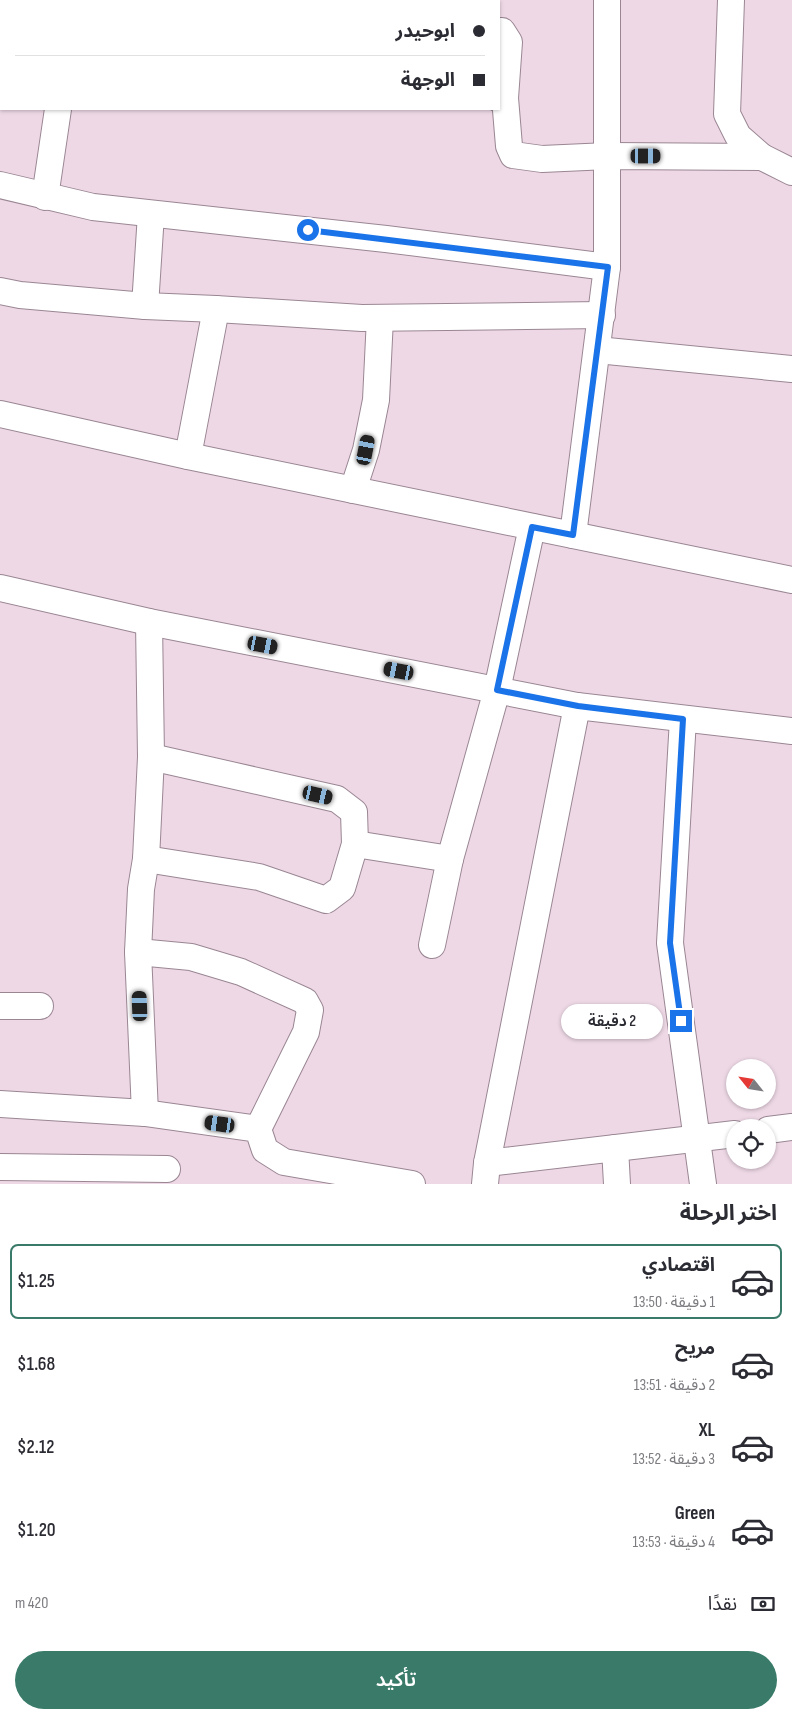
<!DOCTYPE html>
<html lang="ar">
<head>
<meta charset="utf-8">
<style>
	body { margin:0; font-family:"Sofia Sans Condensed","Noto Sans Arabic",sans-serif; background:#f2f2f3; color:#2b2b33; direction:rtl; height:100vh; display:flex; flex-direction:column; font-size:19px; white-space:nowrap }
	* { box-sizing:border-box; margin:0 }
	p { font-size:16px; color:#7c7c81 }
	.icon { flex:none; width:28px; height:28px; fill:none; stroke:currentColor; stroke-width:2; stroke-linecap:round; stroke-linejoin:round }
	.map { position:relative; height:1184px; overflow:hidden; direction:ltr }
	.sheet { display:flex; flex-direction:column; background:#fff; flex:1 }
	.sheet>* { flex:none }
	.guide { position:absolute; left:0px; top:0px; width:500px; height:110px; box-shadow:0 1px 4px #0004; direction:rtl; display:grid; align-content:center; height:110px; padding:0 15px; background:#fff }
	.needle { width:32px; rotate:300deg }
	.tools { position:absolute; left:726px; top:1059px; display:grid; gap:10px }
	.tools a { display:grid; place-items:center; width:50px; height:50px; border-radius:50%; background:#fff; box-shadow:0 1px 4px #0004; font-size:25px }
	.end { position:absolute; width:22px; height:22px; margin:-11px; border:6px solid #1a73e8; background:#fff; box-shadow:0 0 0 2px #fff }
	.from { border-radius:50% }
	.bubble { position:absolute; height:35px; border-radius:18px; background:#fff; box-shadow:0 1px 4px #0004; font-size:16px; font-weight:600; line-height:35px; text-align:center; direction:rtl }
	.car { position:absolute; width:15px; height:30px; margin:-15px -8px; border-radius:6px; box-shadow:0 0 4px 1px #0007; background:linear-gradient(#222 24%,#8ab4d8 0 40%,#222 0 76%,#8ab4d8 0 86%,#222 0) }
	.guide b { display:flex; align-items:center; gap:18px; height:48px; font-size:19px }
	.guide b+b { border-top:1px solid #e1e1e2 }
	.guide i { width:12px; height:12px; background:#2b2b33 }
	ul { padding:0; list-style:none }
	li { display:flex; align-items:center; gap:15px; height:75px; margin:0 10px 8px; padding:0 5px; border:2px solid transparent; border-radius:8px }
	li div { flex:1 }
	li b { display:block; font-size:19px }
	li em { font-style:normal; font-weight:600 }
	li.active { border-color:#397a69 }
	li>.icon { width:45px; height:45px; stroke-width:1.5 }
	h2 { padding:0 15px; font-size:22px; line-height:60px }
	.pay { display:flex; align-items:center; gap:12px; height:55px; padding:0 15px; font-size:19px }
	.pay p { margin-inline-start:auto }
	.button { display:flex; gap:10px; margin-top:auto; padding:10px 15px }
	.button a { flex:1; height:58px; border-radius:30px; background:#397a69; color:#fff; font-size:20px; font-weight:600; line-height:58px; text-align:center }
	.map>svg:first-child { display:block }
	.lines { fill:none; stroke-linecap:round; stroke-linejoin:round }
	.minor-casing { stroke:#9a8693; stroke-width:28 }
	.minor { stroke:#fff; stroke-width:26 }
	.route { stroke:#1a73e8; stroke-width:6 }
</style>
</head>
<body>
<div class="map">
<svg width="792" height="1184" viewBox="0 0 792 1184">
	<rect width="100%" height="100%" fill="#eed8e6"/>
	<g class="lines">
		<g class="minor-casing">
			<g id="minor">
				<polyline points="731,0 727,114 738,136 762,157 792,172"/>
				<polyline points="75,1 75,0"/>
				<polyline points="205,1 205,0"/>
				<polyline points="456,1 457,0"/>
				<polyline points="499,31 502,31 509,42 505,98"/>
				<polyline points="499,99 505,98 509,146 513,155 542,159 608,156 762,157"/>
				<polyline points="0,185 93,207 386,239 607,267"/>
				<polyline points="45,197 58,109"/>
				<polyline points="0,291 20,295 145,306 216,309 362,318 602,315"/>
				<polyline points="145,306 151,214"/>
				<polyline points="597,350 792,369"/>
				<polyline points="0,414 188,456 792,580"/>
				<polyline points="188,456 216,309"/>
				<polyline points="353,490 366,450 376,400 380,318"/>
				<polyline points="573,535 607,267 607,0"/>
				<polyline points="0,588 149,622 577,706"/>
				<polyline points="683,719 670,943 703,1184"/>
				<polyline points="355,844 450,859 497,690 532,527"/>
				<polyline points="146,859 259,877 326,900 342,888 355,844 354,812 337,799 151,757"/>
				<polyline points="432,945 450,859"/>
				<polyline points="138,952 191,957 241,972 305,1001 310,1010 306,1032 258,1129"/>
				<polyline points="0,1006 40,1006"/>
				<polyline points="0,1104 145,1113 258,1129 265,1150 284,1162 412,1184"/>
				<polyline points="145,1113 138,952 141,889 146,859 151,757 149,622"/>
				<polyline points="768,1130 792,1127"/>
				<polyline points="615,1148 617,1184"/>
				<polyline points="487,1163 735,1134"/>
				<polyline points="0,1167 167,1169"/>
				<polyline points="485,1184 487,1163 577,706 792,731"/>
			</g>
		</g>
		<use href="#minor" class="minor"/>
	</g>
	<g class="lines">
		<polyline class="route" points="308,230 608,267 573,535 532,527 497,690 578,706 683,719 670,943 681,1021"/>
	</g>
</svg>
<div class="tools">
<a><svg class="needle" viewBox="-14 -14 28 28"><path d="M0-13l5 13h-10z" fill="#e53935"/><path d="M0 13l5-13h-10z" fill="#7c7c81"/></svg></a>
<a><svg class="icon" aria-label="locate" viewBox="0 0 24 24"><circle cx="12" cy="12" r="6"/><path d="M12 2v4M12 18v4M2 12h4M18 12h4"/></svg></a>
</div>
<i class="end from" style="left:308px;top:230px"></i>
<i class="end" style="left:681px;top:1021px"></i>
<div class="bubble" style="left:561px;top:1004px;width:102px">2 دقيقة</div>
<i class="car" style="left:646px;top:156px;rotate:90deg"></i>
<i class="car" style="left:366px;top:450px;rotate:11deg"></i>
<i class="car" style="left:263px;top:645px;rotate:101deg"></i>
<i class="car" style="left:399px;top:671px;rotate:281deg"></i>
<i class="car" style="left:318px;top:795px;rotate:103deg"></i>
<i class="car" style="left:140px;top:1006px;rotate:358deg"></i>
<i class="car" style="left:220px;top:1124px;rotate:278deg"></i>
<div class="guide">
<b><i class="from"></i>ابوحيدر</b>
<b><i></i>الوجهة</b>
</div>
</div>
<section class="sheet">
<h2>اختر الرحلة</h2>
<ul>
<li class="active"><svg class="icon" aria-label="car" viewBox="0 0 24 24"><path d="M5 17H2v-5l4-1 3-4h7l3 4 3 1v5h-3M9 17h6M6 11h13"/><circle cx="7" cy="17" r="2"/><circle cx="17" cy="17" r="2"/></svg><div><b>اقتصادي</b><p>1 دقيقة · 13:50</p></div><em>$1.25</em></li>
<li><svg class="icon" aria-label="car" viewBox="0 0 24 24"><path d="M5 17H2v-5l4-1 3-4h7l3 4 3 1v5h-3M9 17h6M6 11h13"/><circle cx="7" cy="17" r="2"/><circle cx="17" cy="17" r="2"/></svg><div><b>مريح</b><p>2 دقيقة · 13:51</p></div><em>$1.68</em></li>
<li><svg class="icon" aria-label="car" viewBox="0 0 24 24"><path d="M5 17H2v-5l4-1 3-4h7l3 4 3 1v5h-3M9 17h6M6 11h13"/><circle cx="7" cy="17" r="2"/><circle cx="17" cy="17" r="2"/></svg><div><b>XL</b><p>3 دقيقة · 13:52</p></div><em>$2.12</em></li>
<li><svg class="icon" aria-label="car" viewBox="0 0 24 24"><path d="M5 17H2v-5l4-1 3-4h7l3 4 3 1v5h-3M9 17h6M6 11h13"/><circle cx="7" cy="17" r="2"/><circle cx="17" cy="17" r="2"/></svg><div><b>Green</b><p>4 دقيقة · 13:53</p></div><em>$1.20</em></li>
</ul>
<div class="pay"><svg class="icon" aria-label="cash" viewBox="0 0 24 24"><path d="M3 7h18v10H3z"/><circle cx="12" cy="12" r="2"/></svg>نقدًا<p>420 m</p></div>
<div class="button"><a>تأكيد</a></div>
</section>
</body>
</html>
